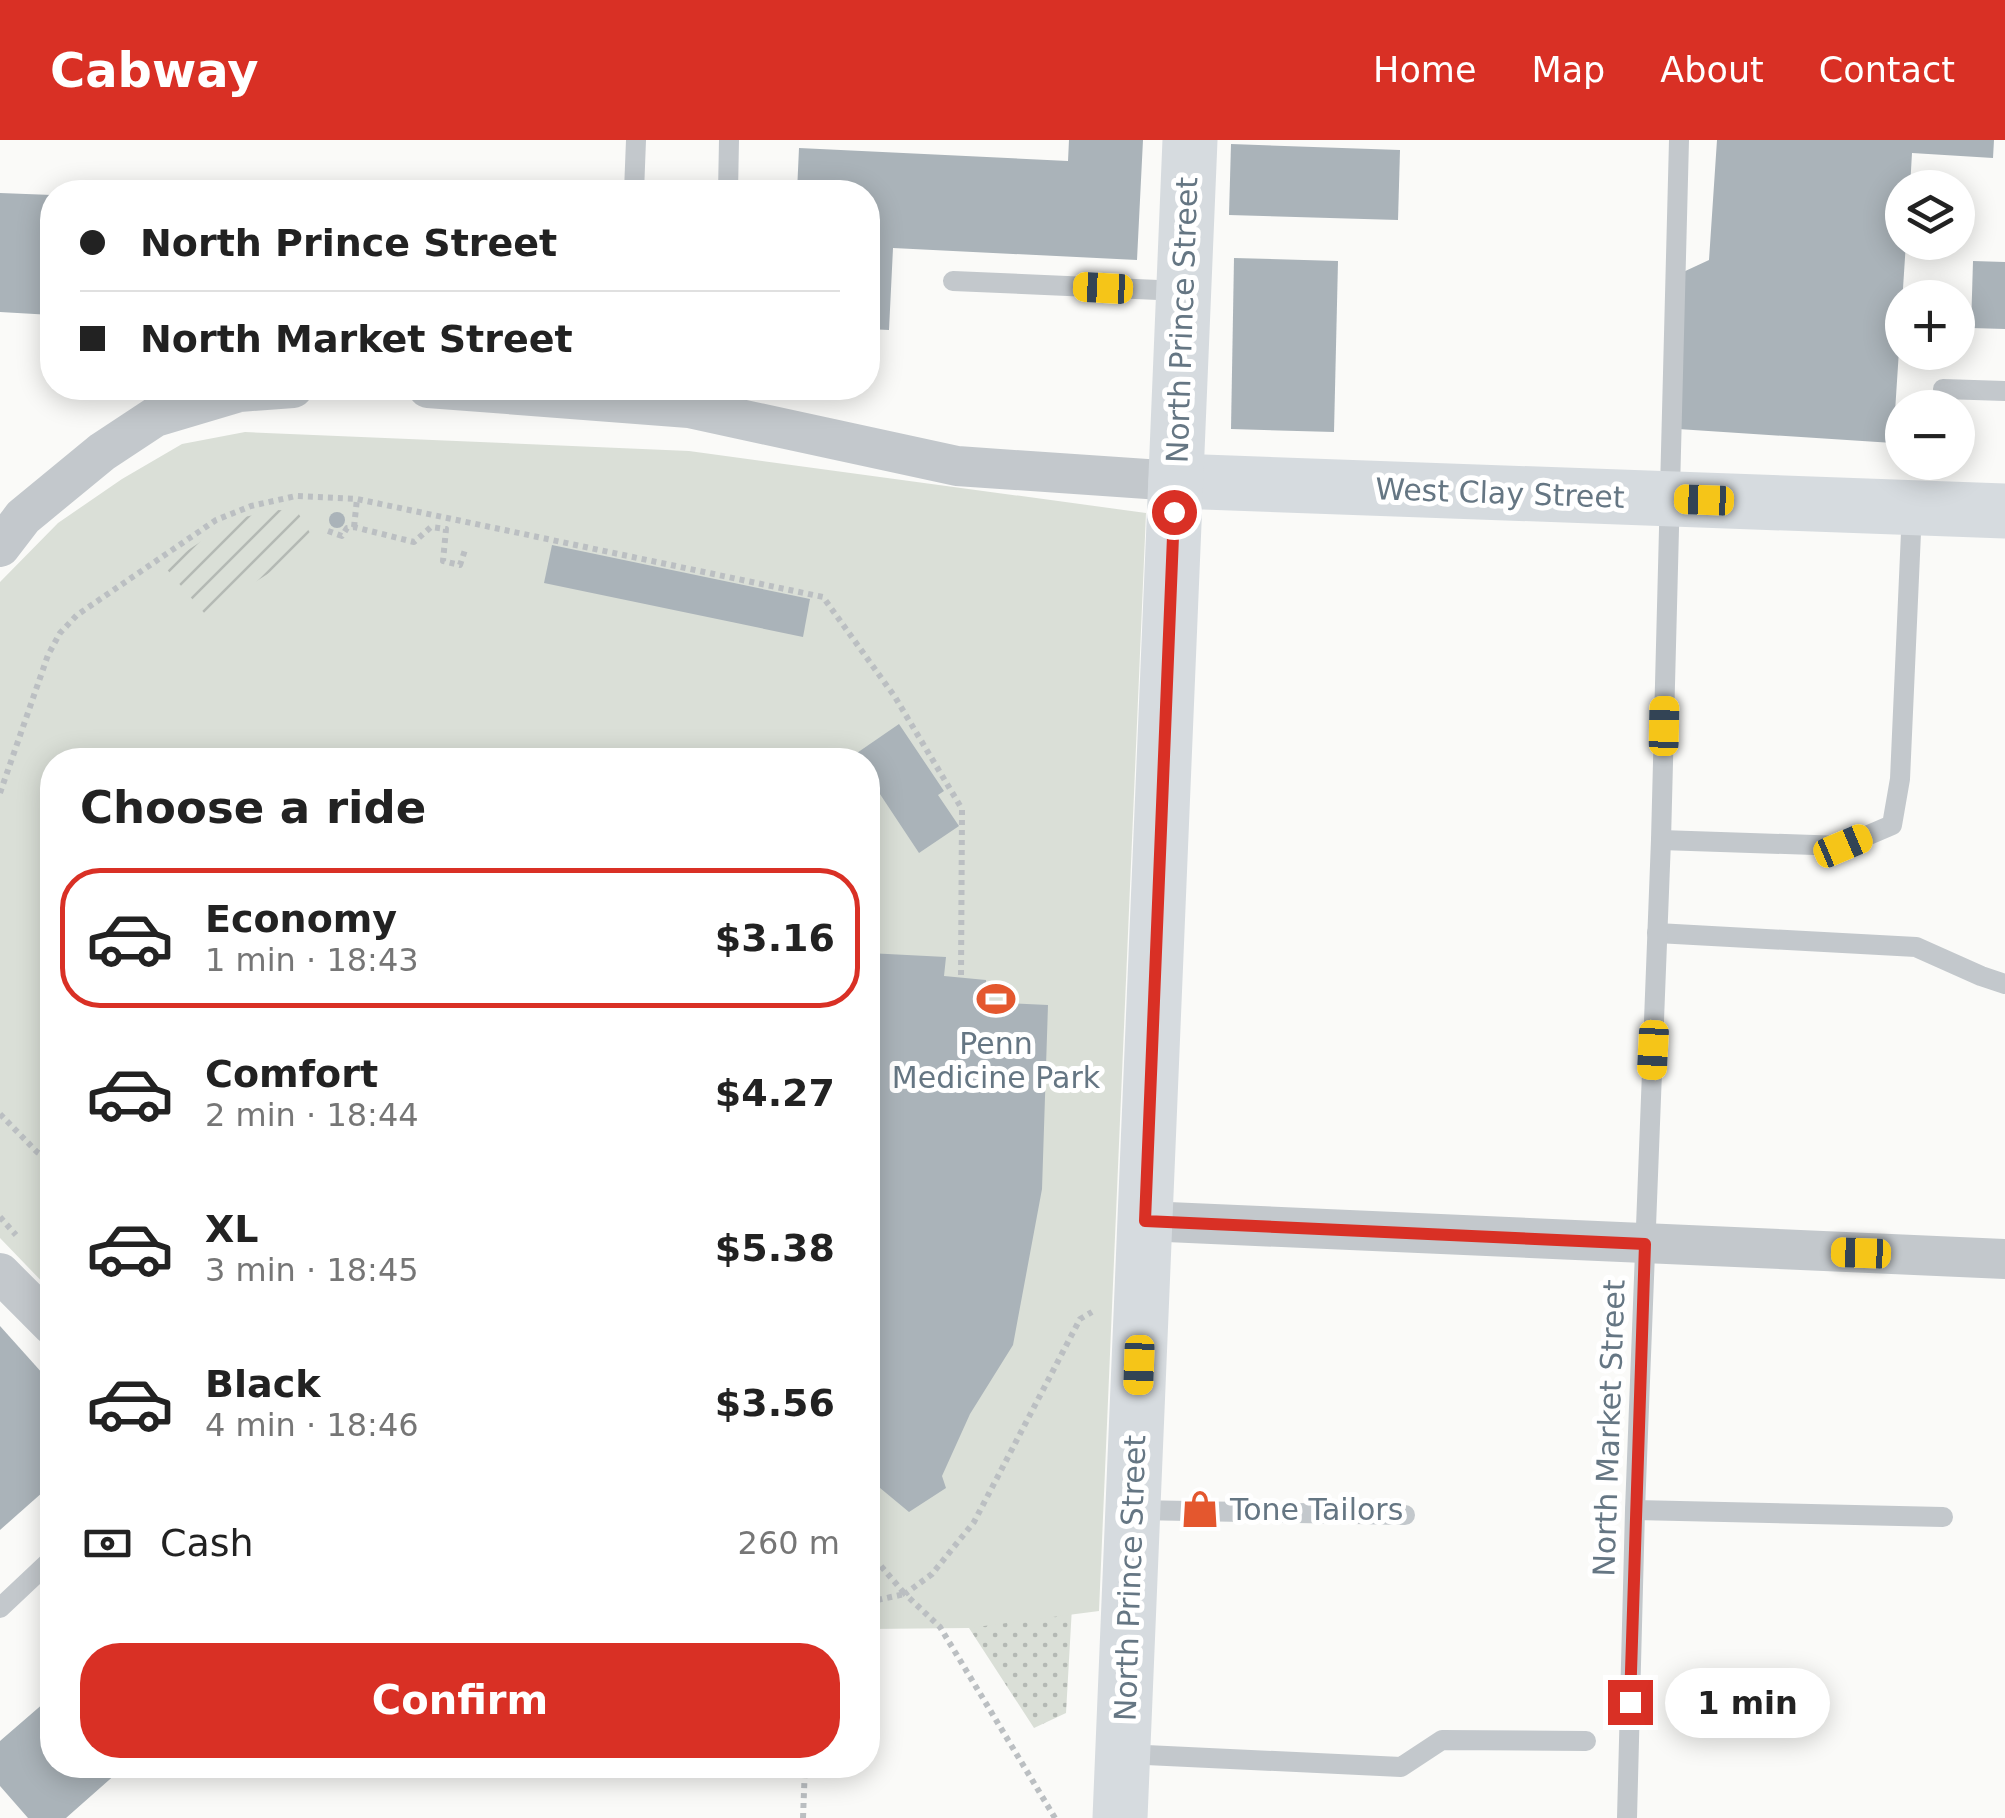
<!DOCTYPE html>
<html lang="en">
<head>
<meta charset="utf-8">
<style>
	body { margin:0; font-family:"DejaVu Sans",sans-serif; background:#f2f2f2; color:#222; height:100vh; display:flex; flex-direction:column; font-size:38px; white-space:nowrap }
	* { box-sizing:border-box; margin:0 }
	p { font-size:32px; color:#767676 }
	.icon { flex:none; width:55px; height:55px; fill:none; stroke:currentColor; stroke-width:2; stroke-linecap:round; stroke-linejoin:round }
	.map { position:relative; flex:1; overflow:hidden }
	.panel { position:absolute; left:40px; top:608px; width:840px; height:1030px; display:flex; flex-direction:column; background:#fff; border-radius:40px; box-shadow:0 5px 25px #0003 }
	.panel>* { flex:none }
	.top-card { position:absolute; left:40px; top:40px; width:840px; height:220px; border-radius:40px; box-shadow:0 5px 25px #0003; display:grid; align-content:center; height:220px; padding:0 40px; background:#fff }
	.tools { position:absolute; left:1885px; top:30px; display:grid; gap:20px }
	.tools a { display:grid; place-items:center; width:90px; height:90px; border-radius:50%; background:#fff; box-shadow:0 5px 25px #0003; font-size:50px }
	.end { position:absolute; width:45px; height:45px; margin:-22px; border:12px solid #d93025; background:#fff; box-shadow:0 0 0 5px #fff }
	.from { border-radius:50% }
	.bubble { position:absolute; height:70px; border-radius:35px; background:#fff; box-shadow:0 5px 25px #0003; font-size:32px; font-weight:600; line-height:70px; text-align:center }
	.car { position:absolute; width:30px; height:60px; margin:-30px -15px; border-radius:12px; box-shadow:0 0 8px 2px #0007; background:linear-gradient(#f5c518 24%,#345 0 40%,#f5c518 0 76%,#345 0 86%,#f5c518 0) }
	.top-card b { display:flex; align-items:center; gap:35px; height:95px; font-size:38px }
	.top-card b+b { border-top:2px solid #e0e0e0 }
	.top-card i { width:25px; height:25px; background:#222 }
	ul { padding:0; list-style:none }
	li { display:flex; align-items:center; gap:30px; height:140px; margin:0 20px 15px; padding:0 20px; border:5px solid transparent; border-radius:40px }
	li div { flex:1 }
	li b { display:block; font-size:38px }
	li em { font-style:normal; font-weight:600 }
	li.selected { border-color:#d93025 }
	li>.icon { width:90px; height:90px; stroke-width:1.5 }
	h2 { padding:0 40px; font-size:45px; line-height:120px }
	.pay { display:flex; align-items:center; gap:25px; height:110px; padding:0 40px; font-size:38px }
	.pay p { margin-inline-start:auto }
	.primary-button { display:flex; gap:20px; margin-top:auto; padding:20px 40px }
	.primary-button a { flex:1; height:115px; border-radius:40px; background:#d93025; color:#fff; font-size:40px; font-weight:600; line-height:115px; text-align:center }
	header { display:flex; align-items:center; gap:60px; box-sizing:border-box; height:140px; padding:0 50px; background:#d93025; color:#fff }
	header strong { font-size:48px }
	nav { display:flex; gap:55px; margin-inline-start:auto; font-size:35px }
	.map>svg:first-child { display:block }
	.grass { fill:url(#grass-dots) }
	.park { fill:#dadfd7 }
	.garden { fill:url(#garden-furrows) }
	.building { fill:#aab3b9 }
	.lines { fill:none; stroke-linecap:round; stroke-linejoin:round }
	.path { stroke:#bbbfc2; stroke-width:6; stroke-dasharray:5 5; stroke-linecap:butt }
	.service { stroke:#c3c8cc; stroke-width:20 }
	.minor { stroke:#c3c8cc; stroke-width:40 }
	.secondary { stroke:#d6dbdf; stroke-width:55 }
	.trunk { stroke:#d6dbdf; stroke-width:55 }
	.route { stroke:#d93025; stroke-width:12 }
	.labels { text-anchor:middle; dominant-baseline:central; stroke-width:10; stroke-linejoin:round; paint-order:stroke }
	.street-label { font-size:30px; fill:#657683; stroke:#fff }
	.poi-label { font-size:30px; fill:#657683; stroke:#fff }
</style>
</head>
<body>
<header>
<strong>Cabway</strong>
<nav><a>Home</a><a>Map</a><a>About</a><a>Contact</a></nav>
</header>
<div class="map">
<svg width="2005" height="1678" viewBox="0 0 2005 1678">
	<defs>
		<pattern id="grass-dots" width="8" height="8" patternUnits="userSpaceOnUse" patternTransform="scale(2.5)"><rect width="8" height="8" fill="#dadfd7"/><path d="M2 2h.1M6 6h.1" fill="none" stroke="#b4b9b4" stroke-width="1.8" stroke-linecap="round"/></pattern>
		<pattern id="garden-furrows" width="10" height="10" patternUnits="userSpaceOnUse" patternTransform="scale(2.5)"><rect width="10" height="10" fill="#dadfd7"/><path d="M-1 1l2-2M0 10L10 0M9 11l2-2" fill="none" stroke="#b4b9b4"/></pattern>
	</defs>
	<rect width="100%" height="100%" fill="#fafaf8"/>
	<polygon class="grass" points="1088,1184 1066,1573 1034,1588 969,1488 991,1440"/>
	<polygon class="park" points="245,292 689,311 1146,373 1099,1471 969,1488 868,1489 868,620 52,620 52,1152 0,1098 0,442 58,383 122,339 182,304"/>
	<polygon class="garden" points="278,370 297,371 316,403 205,474 164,426 235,379"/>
	<g class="building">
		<polygon points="1069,0 1143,0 1137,120 893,108 889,190 868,189 868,52 797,52 799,8 1068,21"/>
		<polygon points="1717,0 1994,0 1993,18 1912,13 1910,48 1902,48 1902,102 1906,102 1893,303 1678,289 1681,133 1709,120"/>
		<polygon points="1231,4 1400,10 1398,80 1229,75"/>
		<polygon points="0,53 52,55 52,175 0,172"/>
		<polygon points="1234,118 1338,121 1334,292 1231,289"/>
		<polygon points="1973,121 2005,122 2005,189 1971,188"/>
		<circle cx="337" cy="380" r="8"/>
		<polygon points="552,405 810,459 803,497 544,443"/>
		<polygon points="899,584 944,651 938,655 959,686 919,713 868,636 868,620 857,620 854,615"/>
		<polygon points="868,813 946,817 944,836 986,840 986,862 1048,865 1042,1049 1013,1205 970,1274 942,1336 946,1348 909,1372 868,1338"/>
		<polygon points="0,1186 52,1244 52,1344 0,1390"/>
		<polygon points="52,1556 52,1625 126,1625 66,1678 28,1678 0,1646 0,1601"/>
	</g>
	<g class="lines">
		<g class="path">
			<polyline points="354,387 357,359"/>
			<polyline points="328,391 342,396 347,388 354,387 414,402 431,387 446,389 443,421 460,425 466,407"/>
			<polyline points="0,653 48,515 60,493 77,475 216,380 251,366 296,356 357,359 823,457 895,557 962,669 961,837"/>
			<polyline points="0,974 37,1012 52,1022"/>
			<polyline points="0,1077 16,1095"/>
			<polyline points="868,1411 905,1454 868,1462"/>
			<polyline points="803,1678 805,1625"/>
			<polyline points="1055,1678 940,1487 905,1454 932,1434 974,1382 1080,1179 1092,1172"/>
		</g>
		<g class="service">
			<polyline points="634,52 636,0"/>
			<polyline points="728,52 729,0"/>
			<polyline points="953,141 1181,151"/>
			<polyline points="1943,249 2005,251"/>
			<polyline points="1661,700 1843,706 1892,685 1900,639 1912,370"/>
			<polyline points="1657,793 1916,807 1981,836 2005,844"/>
			<polyline points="1135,1370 1405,1375"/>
			<polyline points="1635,1370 1943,1377"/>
			<polyline points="0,1468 52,1419"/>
			<polyline points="1125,1614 1401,1627 1442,1600 1586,1601"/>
			<polyline points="1627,1678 1635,1370 1661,700 1679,0"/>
		</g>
		<g class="minor">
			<polyline points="428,248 689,268 957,326 1176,341"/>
			<polyline points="0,407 23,377 102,312 155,277 239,252 293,248"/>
			<polyline points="1145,1081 2005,1119"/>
			<polyline points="0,1133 52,1185"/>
		</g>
		<polyline class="secondary" points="1176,341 2005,371"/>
		<polyline class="trunk" points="1120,1678 1190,0"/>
	</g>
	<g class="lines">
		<polyline class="route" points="1174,372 1145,1081 1645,1104 1630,1562"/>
	</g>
	<defs>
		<g id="stadium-bare" transform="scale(3)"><path d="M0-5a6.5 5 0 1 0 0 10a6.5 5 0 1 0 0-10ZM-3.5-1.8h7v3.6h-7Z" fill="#e4572e" stroke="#fff" stroke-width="2.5" paint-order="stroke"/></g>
		<g id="shop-bare" transform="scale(3)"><path d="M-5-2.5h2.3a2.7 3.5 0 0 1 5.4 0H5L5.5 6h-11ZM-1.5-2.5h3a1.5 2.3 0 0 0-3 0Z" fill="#e4572e" stroke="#fff" stroke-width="2.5" paint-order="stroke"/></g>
	</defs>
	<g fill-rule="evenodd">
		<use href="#stadium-bare" x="996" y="859"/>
		<use href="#shop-bare" x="1200" y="1369"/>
	</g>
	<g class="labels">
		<g class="street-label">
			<text transform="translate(1182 180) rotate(-88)">North Prince Street</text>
			<text transform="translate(1500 353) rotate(2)">West Clay Street</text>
			<text transform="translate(1609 1288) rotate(-88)">North Market Street</text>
			<text transform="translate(1130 1438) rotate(-88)">North Prince Street</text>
		</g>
		<g class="poi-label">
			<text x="996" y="903">Penn<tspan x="996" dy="34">Medicine Park</tspan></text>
			<text x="1230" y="1369" text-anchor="start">Tone Tailors</text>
		</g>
	</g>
</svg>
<div class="tools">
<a><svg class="icon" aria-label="layers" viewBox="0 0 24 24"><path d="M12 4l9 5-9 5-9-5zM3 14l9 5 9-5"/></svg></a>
<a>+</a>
<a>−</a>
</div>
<i class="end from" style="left:1174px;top:372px"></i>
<i class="end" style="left:1630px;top:1562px"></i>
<div class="bubble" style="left:1665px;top:1528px;width:165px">1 min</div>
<i class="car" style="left:1103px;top:148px;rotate:273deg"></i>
<i class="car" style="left:1704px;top:360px;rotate:272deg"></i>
<i class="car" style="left:1664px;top:586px;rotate:1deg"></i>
<i class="car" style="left:1843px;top:706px;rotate:67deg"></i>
<i class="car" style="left:1653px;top:910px;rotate:183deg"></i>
<i class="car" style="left:1861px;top:1113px;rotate:272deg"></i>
<i class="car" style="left:1139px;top:1225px;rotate:182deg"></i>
<div class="top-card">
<b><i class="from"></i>North Prince Street</b>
<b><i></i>North Market Street</b>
</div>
<section class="panel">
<h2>Choose a ride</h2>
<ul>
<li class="selected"><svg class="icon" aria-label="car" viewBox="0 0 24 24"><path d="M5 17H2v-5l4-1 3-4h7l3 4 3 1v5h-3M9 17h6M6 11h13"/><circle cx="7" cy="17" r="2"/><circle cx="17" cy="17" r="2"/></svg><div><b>Economy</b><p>1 min · 18:43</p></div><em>$3.16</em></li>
<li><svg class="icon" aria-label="car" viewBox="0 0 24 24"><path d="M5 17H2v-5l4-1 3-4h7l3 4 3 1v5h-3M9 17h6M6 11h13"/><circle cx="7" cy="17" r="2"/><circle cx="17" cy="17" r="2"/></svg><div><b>Comfort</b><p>2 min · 18:44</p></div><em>$4.27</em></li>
<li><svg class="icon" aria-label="car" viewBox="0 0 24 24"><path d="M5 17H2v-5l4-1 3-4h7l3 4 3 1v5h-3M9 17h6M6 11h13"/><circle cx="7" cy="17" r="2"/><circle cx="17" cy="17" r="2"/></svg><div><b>XL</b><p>3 min · 18:45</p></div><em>$5.38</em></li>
<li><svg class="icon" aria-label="car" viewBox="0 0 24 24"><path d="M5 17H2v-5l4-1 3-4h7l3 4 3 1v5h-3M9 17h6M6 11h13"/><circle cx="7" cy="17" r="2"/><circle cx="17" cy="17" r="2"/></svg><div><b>Black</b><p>4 min · 18:46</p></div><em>$3.56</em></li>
</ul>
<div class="pay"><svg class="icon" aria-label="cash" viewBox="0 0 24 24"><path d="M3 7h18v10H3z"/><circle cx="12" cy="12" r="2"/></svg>Cash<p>260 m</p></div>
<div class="primary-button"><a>Confirm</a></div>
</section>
</div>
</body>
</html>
